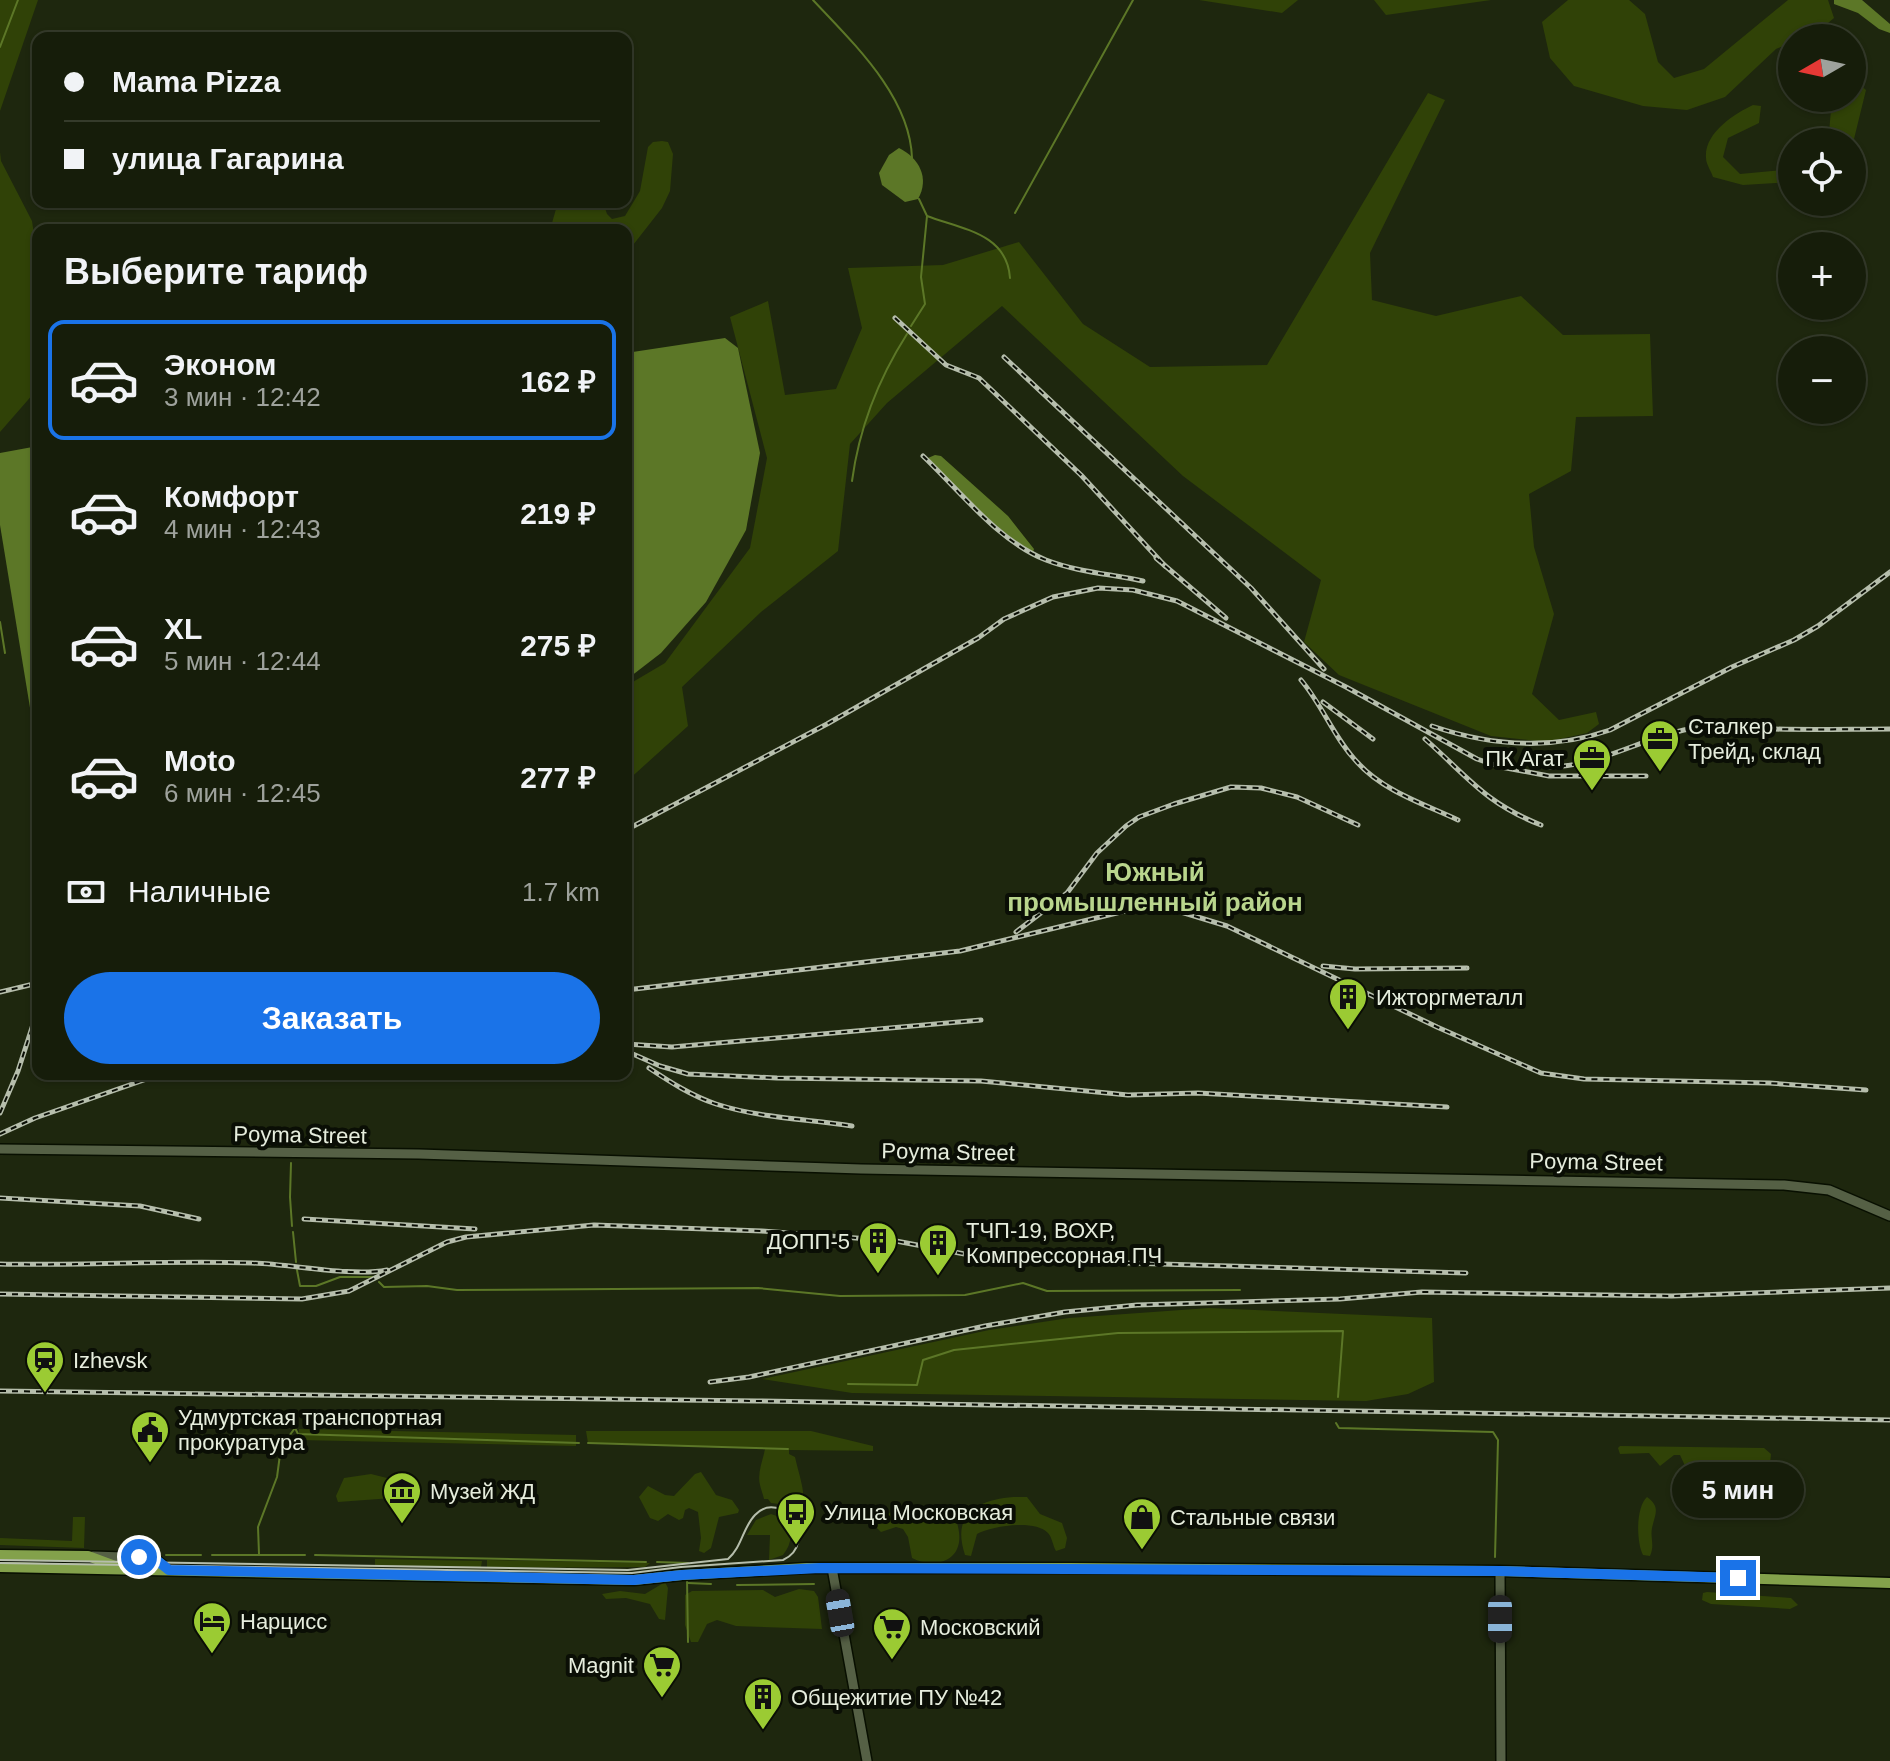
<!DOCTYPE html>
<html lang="ru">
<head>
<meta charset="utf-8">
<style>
	body { margin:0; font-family:Helvetica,sans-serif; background:#232a18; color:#f1f3f6; height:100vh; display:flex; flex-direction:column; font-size:30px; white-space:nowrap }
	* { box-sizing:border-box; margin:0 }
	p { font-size:26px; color:#9ea29c }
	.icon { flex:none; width:44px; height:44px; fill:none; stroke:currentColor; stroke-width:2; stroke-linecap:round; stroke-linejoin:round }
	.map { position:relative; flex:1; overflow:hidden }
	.panel { position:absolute; left:32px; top:224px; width:600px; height:856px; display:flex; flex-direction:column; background:#161d0a; border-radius:16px; box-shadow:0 2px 6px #0004,0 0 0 2px #353b2b }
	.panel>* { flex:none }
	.hud { position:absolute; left:32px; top:32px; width:600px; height:176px; border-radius:16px; box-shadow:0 2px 6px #0004,0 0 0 2px #353b2b; display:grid; align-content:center; height:176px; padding:0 32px; background:#161d0a }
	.needle { width:52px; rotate:261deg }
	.fabs { position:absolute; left:1778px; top:24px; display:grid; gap:16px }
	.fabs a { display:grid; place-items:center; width:88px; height:88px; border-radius:50%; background:#161d0a; box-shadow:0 2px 6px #0004,0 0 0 2px #353b2b; font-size:40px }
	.end { position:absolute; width:36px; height:36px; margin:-18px; border:10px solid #1a73e8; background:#fff; box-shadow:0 0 0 4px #fff }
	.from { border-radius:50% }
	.bubble { position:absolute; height:56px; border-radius:28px; background:#161d0a; box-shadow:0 2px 6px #0004,0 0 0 2px #353b2b; font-size:26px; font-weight:800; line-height:56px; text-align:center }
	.car { position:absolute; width:24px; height:48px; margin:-24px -12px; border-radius:10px; box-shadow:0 0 6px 2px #0007; background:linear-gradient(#222 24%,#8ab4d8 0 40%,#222 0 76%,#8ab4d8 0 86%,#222 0) }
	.hud b { display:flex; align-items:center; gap:28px; height:76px; font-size:30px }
	.hud b+b { border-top:2px solid #353b2b }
	.hud i { width:20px; height:20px; background:#f1f3f6 }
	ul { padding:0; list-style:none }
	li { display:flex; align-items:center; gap:24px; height:120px; margin:0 16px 12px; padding:0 16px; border:4px solid transparent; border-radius:16px }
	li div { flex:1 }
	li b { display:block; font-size:30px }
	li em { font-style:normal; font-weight:800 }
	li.active { border-color:#1a73e8 }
	li>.icon { width:72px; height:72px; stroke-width:1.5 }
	h2 { padding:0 32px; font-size:36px; line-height:96px }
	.pay { display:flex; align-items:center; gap:20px; height:88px; padding:0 32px; font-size:30px }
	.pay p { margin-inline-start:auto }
	.primary-button { display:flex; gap:16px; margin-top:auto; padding:16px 32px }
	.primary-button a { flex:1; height:92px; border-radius:48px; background:#1a73e8; color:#fff; font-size:32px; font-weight:800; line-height:92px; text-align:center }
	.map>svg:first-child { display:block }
	.green { fill:#304207 }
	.water { fill:#5c7727 }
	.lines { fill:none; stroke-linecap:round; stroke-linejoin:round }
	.stream { stroke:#5c7727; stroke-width:2 }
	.secondary-casing { stroke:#080f00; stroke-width:12 }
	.primary-casing { stroke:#080f00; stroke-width:13 }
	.secondary { stroke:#556045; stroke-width:9 }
	.primary { stroke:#83a14b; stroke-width:10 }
	.tram { stroke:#b6beac; stroke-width:2 }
	.rail-casing { stroke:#b6beac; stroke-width:5 }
	.rail { stroke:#0a0e05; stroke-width:2; stroke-dasharray:6; stroke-linecap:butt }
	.route { stroke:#1a73e8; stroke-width:10 }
	.labels { text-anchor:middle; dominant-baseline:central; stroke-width:8; stroke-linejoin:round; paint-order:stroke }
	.poi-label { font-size:22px; fill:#e6eddd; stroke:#0a0e05; text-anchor:start }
	.street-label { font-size:22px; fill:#e6eddd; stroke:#0a0e05 }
	.quarter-label { font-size:26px; font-weight:bold; fill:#b9d58d; stroke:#0a0e05 }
</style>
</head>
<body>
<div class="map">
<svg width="1890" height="1761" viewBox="0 0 1890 1761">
	<rect width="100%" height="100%" fill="#1e270e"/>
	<g class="green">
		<polygon points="0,0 38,0 0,111"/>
		<polygon points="1199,0 1298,0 1282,13"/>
		<polygon points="1374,0 1491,0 1386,15"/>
		<path d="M1568,0H1629L1645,14L1658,62L1674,78L1704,69L1788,0H1828L1834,18C1821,29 1810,38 1792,38V42L1776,49L1725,97L1687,110L1643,106L1574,86L1550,58L1542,22Z"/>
		<polygon points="1852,78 1866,90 1854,139 1852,143 1824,142 1829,133 1832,98 1852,98"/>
		<polygon points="1428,93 1445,100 1370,253 1372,300 1436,316 1521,296 1563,335 1650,334 1653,416 1576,417 1571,471 1529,494 1534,547 1554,614 1532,694 1559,720 1596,712 1599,724 1587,733 1546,742 1491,736 1339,675 1304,642 1321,580 1183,476 1002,306 887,403 850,444 838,551 761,612 682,687 688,726 626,782 626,686 665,663 750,548 767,458 730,317 768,301 785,395 836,389 862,328 848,268 943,265 1019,242 1083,324 1150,367 1267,365"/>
		<path d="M1753,105L1761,106L1759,123L1728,138L1723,157L1740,174L1792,169V182L1743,185L1713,177C1711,171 1706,164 1706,158C1704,133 1734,114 1753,105Z"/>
		<polygon points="662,141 668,142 673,154 670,191 662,208 626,254 626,230 550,230 558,202 603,202 607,214 612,219 625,216 640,191 648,147 653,142"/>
		<polygon points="0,152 1,161 32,221 38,261 38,372 34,393 0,432"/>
		<polygon points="1209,1308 1432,1318 1434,1382 1408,1394 1366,1401 852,1393 762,1379 989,1330 1069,1318"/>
		<polygon points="299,1429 576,1435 576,1446 299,1440"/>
		<path d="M586,1431H811L873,1446V1451L789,1450V1454L795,1457C800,1479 806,1491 803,1515L800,1517L787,1505L771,1503L768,1499H764C763,1494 761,1490 760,1485C757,1473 763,1460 765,1449L588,1443Z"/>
		<path d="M1620,1446L1764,1448L1771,1454L1769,1474L1763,1472L1761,1462C1752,1459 1748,1461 1742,1468C1730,1464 1724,1458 1711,1465L1709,1471L1703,1473L1687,1470L1680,1455H1674L1660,1466L1649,1453L1620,1454L1618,1448Z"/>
		<polygon points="701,1472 716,1495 732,1500 739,1510 738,1513 719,1517 711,1548 704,1553 699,1551 701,1538 698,1512 689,1508 685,1510 683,1518 679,1520 668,1514 658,1521 650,1518 639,1497 648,1486 665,1495 674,1496 695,1474"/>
		<polygon points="371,1474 395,1480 416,1479 418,1481 414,1491 406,1497 338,1502 336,1496 344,1478"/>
		<path d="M1013,1497H1027L1040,1514L1062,1523L1067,1538L1065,1548L1056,1551C1053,1546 1052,1537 1048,1533C1035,1519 992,1526 977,1534L971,1556L965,1555C951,1513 978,1500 1013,1497Z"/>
		<path d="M1647,1497C1661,1507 1655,1514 1652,1528C1650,1538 1655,1545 1650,1556L1643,1555C1636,1541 1636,1507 1647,1497Z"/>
		<path d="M934,1508C940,1510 947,1511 952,1515C957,1519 958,1526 959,1532C963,1562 934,1569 912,1558L908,1537L903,1529L896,1527L881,1532L874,1525C883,1506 914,1512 934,1508Z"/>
		<path d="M771,1514C792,1520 796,1539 783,1555L769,1560L770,1535H747L756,1520Z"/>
		<polygon points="73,1517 85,1517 84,1548 0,1545 0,1538 72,1541"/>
		<polygon points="375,1559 482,1561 481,1567 375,1566"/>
		<polygon points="487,1560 650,1563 645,1567 487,1568"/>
		<polygon points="665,1582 668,1588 665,1620 659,1619 650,1604 626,1598 606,1599 602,1594 620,1591 645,1594"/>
		<polygon points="799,1589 814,1591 818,1597 822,1629 736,1626 717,1620 707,1624 698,1642 691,1642 685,1625 685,1595 692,1591 763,1590 775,1597"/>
		<polygon points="1707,1592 1791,1598 1798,1605 1790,1609 1711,1604 1702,1600 1703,1593"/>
	</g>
	<g class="water">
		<polygon points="1834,0 1862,0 1890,24 1890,33 1879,29 1858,13 1834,4"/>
		<path d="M899,148C919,158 930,178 918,199L905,202L882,185L879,173L889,155Z"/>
		<polygon points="725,338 738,348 760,453 746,530 706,602 661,653 626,680 626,353"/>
		<polygon points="38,446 38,727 33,726 0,525 0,453"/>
		<path d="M935,455L941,456L1008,516L1034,549L1033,552C993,529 960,490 928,458Z"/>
	</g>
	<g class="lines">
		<g class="stream">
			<path d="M813,0C853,43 910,96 912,158"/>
			<polyline points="0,47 18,0"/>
			<path d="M919,199L927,216C961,229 1007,233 1010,278"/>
			<polyline points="1015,213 1133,0"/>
			<polyline points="911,326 925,304 921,277 927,216"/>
			<path d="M852,481C859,429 879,378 907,334"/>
			<polyline points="0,622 5,653"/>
			<polyline points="291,1163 290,1197 292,1226"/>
			<polyline points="293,1232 296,1262"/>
			<polyline points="297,1270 300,1286 316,1286 340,1277 373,1277"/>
			<polyline points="379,1282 384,1287 427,1286 457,1290 758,1288 840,1296 965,1295 1023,1283 1047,1291 1240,1290"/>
			<polyline points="848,1384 917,1385 923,1360 954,1350 1118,1333 1343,1331 1338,1397"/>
			<polyline points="296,1423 295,1428 298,1434 579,1443"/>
			<polyline points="1336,1423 1339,1428 1493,1432 1498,1440 1495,1557"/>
			<polyline points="588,1443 788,1449"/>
			<polyline points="259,1554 258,1527 277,1477 281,1447 295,1428"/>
			<polyline points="166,1555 201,1555"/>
			<polyline points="212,1555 305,1555"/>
			<polyline points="315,1555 646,1562"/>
			<polyline points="657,1562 688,1563"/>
			<polyline points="687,1579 688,1642"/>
			<polyline points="688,1583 711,1584"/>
			<polyline points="737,1585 814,1584"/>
		</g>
		<g class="secondary-casing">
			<g id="secondary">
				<polyline points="0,1149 419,1154 861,1169 1784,1185 1829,1190 1890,1216"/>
				<polyline points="93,1556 154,1558 169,1570"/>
				<polyline points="832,1568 867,1761"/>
				<polyline points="1500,1571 1501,1761"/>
			</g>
		</g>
		<g class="primary-casing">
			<g id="primary">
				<polyline points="0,1555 88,1556 115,1566"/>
				<polyline points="0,1567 634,1580 682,1575 807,1568 1071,1568 1500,1571 1890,1583"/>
			</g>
		</g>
		<use href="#secondary" class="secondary"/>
		<use href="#primary" class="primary"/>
		<path class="tram" d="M0,1560L628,1570L728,1559C742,1547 743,1527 755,1515C782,1487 820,1543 783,1560L681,1567L632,1573L0,1563"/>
		<g class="rail-casing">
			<g id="rail">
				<polyline points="895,318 946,365 979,378 1081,475 1165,566"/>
				<polyline points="1004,357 1251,588 1324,669"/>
				<path d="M923,456C960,491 998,541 1046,560C1077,572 1111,574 1143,581"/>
				<polyline points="1156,558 1226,618"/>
				<path d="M1301,680C1323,706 1334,738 1357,762C1383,791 1424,804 1458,820"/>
				<polyline points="1323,702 1373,739"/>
				<path d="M1432,726C1491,746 1550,751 1610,730L1732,667L1794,640L1818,626L1890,572"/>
				<path d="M1425,739C1468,777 1485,803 1541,825"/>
				<path d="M1548,767C1598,767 1641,738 1689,729C1718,724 1745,728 1774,729C1813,730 1851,729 1890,729"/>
				<polyline points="626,830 827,724 978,638 1004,619 1053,597 1098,588 1133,590 1177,601 1346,687 1477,759 1501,767 1549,776 1646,776"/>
				<polyline points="1016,932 1067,893 1097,853 1126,826 1139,817 1174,804 1231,787 1261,788 1297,797 1358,825"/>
				<polyline points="1323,966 1355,969 1467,968"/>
				<polyline points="626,990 960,951 1125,911 1161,909 1181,912 1227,926 1437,1027 1541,1073 1584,1079 1769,1083 1866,1090"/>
				<polyline points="0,992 38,983"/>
				<polyline points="626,1044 672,1047 981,1020"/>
				<polyline points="626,1051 660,1066 688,1074 777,1078 981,1081 1128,1095 1198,1093 1447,1107"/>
				<path d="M649,1068C670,1082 692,1096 716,1104C759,1118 807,1119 852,1126"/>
				<polyline points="0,1113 18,1071 38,1009"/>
				<polyline points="0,1134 35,1118 161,1074"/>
				<polyline points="0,1198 140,1206 199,1219"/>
				<polyline points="304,1219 475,1229"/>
				<path d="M0,1264C84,1266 168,1260 252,1263C291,1264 351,1277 387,1270"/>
				<polyline points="0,1294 302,1299 349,1291 447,1242 466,1237 594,1225 762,1231 896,1241 991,1259 1466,1273"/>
				<polyline points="710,1382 749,1377 985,1326 1065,1312 1137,1305 1340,1299 1422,1292 1672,1296 1890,1288"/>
				<polyline points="0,1391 757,1401 1890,1420"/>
			</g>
		</g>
		<use href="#rail" class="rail"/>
	</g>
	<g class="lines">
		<polyline class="route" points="139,1557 154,1558 169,1570 634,1580 682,1575 820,1568 1500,1571 1738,1578"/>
	</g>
	<defs>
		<g id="office-pin" transform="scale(2)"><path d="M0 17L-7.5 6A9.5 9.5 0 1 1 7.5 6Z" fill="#9bcb33" stroke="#0a0e05"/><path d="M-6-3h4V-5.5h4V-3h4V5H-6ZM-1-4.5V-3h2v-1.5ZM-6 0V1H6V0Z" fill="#111"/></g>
		<g id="building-pin" transform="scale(2)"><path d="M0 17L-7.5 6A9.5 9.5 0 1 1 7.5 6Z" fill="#9bcb33" stroke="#0a0e05"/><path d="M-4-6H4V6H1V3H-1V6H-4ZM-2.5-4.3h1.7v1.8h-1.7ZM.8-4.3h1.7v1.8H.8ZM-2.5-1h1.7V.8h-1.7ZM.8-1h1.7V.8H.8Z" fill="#111"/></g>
		<g id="station-pin" transform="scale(2)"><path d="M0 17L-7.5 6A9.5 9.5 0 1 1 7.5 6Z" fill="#9bcb33" stroke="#0a0e05"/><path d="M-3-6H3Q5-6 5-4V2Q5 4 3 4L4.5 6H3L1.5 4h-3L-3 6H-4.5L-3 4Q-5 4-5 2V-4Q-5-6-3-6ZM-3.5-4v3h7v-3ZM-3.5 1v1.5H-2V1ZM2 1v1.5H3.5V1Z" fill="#111"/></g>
		<g id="civic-pin" transform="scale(2)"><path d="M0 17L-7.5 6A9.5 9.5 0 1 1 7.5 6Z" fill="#9bcb33" stroke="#0a0e05"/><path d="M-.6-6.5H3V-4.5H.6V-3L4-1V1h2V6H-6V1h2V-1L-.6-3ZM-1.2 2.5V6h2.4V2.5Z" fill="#111"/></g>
		<g id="museum-pin" transform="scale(2)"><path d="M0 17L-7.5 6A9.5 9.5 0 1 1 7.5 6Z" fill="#9bcb33" stroke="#0a0e05"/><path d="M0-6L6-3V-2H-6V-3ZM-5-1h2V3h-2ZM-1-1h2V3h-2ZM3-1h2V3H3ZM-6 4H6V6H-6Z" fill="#111"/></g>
		<g id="bus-pin" transform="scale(2)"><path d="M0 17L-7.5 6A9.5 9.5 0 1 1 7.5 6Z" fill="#9bcb33" stroke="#0a0e05"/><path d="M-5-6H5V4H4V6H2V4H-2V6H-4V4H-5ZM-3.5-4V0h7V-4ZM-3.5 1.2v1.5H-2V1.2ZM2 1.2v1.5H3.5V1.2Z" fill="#111"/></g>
		<g id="shop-pin" transform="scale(2)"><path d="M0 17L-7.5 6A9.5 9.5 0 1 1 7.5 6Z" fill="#9bcb33" stroke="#0a0e05"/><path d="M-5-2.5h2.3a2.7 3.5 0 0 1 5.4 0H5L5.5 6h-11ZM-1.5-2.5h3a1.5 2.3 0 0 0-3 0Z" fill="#111"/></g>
		<g id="hotel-pin" transform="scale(2)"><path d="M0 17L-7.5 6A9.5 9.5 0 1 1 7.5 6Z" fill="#9bcb33" stroke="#0a0e05"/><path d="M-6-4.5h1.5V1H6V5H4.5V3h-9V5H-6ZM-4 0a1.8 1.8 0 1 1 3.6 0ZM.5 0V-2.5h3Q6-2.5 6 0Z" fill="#111"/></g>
		<g id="supermarket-pin" transform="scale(2)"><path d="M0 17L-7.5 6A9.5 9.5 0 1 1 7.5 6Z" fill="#9bcb33" stroke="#0a0e05"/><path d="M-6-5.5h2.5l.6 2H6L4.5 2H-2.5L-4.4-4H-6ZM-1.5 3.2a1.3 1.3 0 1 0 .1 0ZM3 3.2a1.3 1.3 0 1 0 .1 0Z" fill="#111"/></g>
	</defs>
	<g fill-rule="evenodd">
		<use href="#office-pin" x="1660" y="739"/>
		<use href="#office-pin" x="1592" y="758"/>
		<use href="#building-pin" x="1348" y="997"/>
		<use href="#building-pin" x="878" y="1241"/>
		<use href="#building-pin" x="938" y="1243"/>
		<use href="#station-pin" x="45" y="1360"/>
		<use href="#civic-pin" x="150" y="1430"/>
		<use href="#museum-pin" x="402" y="1491"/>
		<use href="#bus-pin" x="796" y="1512"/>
		<use href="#shop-pin" x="1142" y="1517"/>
		<use href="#hotel-pin" x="212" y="1621"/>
		<use href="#supermarket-pin" x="892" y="1627"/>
		<use href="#supermarket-pin" x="662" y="1665"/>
		<use href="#building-pin" x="763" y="1697"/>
	</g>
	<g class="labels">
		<g class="poi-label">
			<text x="1688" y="726">Сталкер<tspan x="1688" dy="25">Трейд, склад</tspan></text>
			<text x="1564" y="758" text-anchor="end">ПК Агат</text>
			<text x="1376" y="997">Ижторгметалл</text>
			<text x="966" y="1230">ТЧП-19, ВОХР,<tspan x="966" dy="25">Компрессорная ПЧ</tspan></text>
			<text x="850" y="1241" text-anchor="end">ДОПП-5</text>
			<text x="73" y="1360">Izhevsk</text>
			<text x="178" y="1417">Удмуртская транспортная<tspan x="178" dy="25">прокуратура</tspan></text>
			<text x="430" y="1491">Музей ЖД</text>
			<text x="824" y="1512">Улица Московская</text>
			<text x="1170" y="1517">Стальные связи</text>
			<text x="240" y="1621">Нарцисс</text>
			<text x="920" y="1627">Московский</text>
			<text x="634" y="1665" text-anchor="end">Magnit</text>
			<text x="791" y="1697">Общежитие ПУ №42</text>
		</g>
		<g class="street-label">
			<text transform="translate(300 1135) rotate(1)">Poyma Street</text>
			<text transform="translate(948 1152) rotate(1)">Poyma Street</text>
			<text transform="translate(1596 1162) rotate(1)">Poyma Street</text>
		</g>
		<g class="quarter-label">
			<text x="1155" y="872">Южный<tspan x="1155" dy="30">промышленный район</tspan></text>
		</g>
	</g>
</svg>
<div class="fabs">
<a><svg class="needle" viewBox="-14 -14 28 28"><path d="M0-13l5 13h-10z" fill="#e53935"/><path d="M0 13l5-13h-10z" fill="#9ea29c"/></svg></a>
<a><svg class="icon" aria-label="locate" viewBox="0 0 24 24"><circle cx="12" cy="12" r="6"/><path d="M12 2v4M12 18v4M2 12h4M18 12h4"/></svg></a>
<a>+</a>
<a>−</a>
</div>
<i class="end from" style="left:139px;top:1557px"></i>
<i class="end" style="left:1738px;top:1578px"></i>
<div class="bubble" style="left:1672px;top:1462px;width:132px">5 мин</div>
<i class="car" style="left:840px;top:1613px;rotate:350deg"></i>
<i class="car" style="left:1500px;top:1619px;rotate:180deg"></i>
<div class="hud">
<b><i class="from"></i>Mama Pizza</b>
<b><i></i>улица Гагарина</b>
</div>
<section class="panel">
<h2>Выберите тариф</h2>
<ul>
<li class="active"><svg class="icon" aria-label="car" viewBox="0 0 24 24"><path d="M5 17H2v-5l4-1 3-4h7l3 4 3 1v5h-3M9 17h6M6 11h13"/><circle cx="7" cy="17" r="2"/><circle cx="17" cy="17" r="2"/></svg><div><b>Эконом</b><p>3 мин · 12:42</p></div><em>162 ₽</em></li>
<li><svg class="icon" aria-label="car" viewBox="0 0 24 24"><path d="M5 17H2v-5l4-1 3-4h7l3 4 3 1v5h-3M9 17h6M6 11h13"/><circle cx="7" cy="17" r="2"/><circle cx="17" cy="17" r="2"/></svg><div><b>Комфорт</b><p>4 мин · 12:43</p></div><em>219 ₽</em></li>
<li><svg class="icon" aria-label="car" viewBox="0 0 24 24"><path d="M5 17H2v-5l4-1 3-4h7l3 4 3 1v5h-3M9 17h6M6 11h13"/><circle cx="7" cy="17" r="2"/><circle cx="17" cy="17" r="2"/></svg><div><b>XL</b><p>5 мин · 12:44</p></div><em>275 ₽</em></li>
<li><svg class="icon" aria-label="car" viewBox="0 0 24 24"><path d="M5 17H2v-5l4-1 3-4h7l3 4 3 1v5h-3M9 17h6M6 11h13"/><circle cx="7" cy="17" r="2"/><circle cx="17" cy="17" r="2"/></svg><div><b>Moto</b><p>6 мин · 12:45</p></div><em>277 ₽</em></li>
</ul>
<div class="pay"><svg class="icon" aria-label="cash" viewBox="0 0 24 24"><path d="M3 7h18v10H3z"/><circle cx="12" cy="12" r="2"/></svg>Наличные<p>1.7 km</p></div>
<div class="primary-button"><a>Заказать</a></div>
</section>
</div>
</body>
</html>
